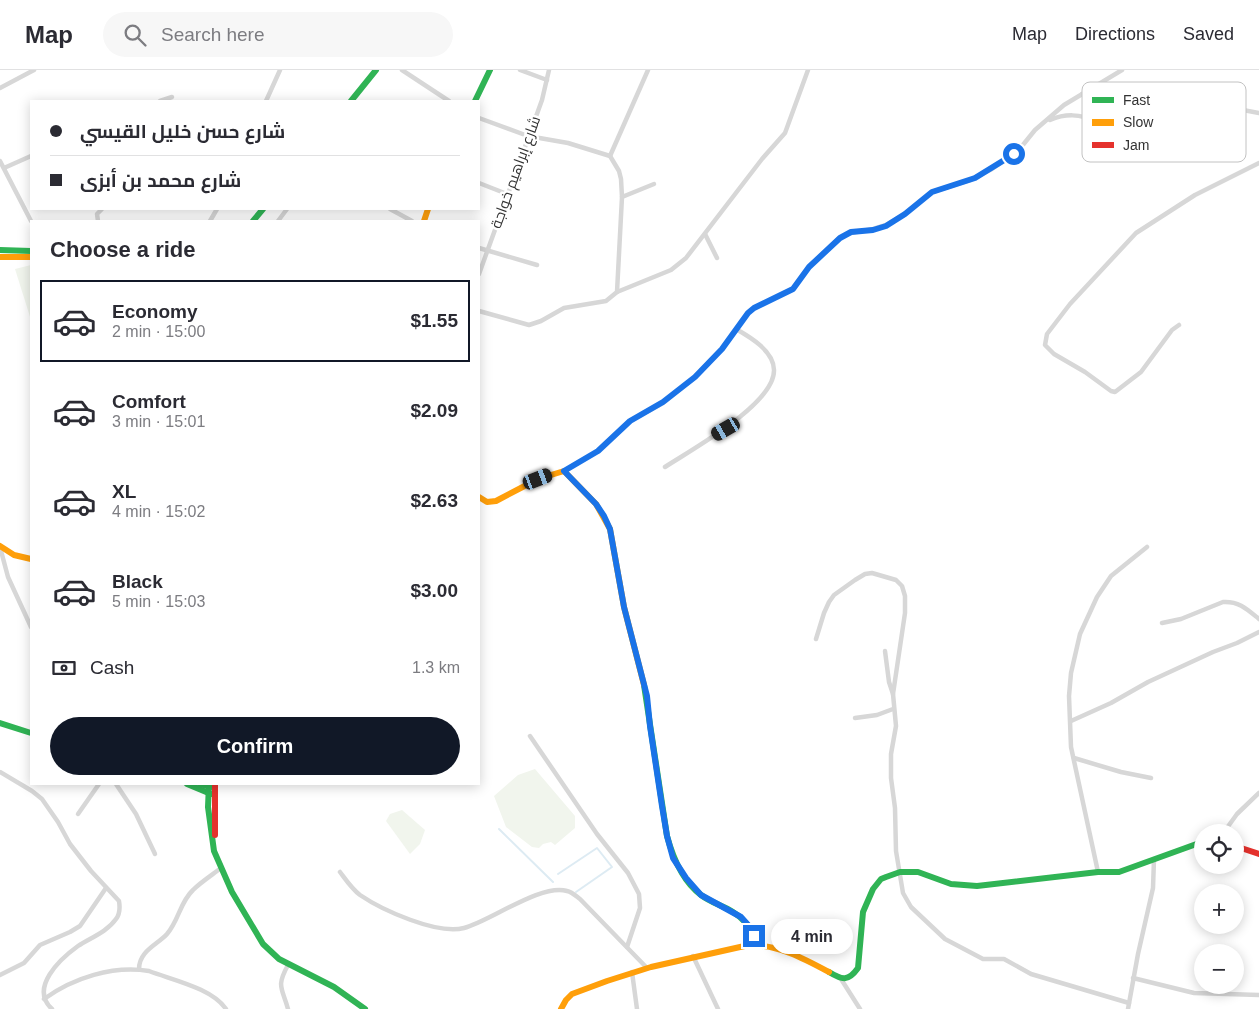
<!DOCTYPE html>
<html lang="en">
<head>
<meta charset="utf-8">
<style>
	body { margin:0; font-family:Arial,Cairo,sans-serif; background:#f7f7f7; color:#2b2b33; height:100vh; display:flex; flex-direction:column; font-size:19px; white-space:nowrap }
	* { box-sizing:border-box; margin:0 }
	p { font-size:16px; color:#7c7c81 }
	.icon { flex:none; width:28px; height:28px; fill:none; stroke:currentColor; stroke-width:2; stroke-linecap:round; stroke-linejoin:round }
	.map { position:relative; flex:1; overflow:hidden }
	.sheet { position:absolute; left:30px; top:150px; width:450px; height:565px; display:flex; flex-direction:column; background:#fff; border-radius:0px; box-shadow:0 2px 12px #0003 }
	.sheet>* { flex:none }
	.hud { position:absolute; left:30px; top:30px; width:450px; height:110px; border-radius:0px; box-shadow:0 2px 12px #0003; display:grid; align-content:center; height:110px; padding:0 20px; background:#fff }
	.buttons { position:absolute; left:1194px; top:754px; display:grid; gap:10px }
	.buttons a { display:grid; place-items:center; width:50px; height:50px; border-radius:50%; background:#fff; box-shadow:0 2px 12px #0003; font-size:25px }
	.end { position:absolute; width:22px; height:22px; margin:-11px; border:6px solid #1a73e8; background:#fff; box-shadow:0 0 0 2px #fff }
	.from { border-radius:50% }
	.bubble { position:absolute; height:35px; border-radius:18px; background:#fff; box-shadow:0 2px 12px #0003; font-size:16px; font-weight:700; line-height:35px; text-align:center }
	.car { position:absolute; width:15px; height:30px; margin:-15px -8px; border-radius:6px; box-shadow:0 0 4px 1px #0007; background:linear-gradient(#222 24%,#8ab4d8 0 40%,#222 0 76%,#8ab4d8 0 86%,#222 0) }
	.hud b { display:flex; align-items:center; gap:18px; height:48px; font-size:19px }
	.hud b+b { border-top:1px solid #e1e1e2 }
	.hud i { width:12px; height:12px; background:#2b2b33 }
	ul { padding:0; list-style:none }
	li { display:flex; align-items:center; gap:15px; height:82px; margin:0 10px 8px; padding:0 10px; border:2px solid transparent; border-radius:0px }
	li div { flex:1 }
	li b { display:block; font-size:19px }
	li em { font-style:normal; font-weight:700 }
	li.on { border-color:#111827 }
	li>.icon { width:45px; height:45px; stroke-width:1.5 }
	h2 { padding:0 20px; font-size:22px; line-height:60px }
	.pay { display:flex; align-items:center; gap:12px; height:55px; padding:0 20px; font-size:19px }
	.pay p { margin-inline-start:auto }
	.button { display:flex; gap:10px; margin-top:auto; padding:10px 20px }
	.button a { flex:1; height:58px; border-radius:30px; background:#111827; color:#fff; font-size:20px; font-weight:700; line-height:58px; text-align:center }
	header { display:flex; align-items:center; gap:30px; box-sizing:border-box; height:70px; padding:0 25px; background:#fff; border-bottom:1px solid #e1e1e2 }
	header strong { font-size:24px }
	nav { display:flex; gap:28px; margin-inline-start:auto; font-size:18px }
	.search { width:350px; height:45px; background:#f7f7f7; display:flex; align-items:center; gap:12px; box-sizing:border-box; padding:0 18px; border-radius:28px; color:#7c7c81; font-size:19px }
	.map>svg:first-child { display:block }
	.green { fill:#f1f5ed }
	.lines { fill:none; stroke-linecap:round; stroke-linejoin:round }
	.stream { stroke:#ddebf3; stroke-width:2 }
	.street { stroke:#d7d7d7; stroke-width:4.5 }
	.fast { stroke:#30b455; stroke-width:6 }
	.slow { stroke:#ff9f0a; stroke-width:6 }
	.jam { stroke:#e5322d; stroke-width:6 }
	.route { stroke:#1a73e8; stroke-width:6 }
	.labels { text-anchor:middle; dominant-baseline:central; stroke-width:5; stroke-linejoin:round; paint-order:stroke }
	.street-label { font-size:15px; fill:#333; stroke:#fff }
	.key { fill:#fff; stroke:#c2c2c2; stroke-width:1 }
	.key-label { font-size:14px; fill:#333 }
</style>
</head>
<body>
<header>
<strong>Map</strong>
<div class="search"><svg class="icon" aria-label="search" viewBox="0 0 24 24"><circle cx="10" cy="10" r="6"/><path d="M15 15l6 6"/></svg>Search here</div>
<nav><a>Map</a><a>Directions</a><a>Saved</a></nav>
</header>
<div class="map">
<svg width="1259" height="939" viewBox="0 0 1259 939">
	<rect width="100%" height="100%" fill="#fff"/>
	<g class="green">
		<polygon points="31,195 31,250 15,199"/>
		<polygon points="535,699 575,746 575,758 555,775 551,772 543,774 539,778 532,777 506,757 494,726 518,705"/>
		<polygon points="402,740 425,760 420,774 410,784 386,751 390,744"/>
	</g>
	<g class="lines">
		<g class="stream">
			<polyline points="499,759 553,812"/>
			<polyline points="558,804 597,778 612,797 576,822"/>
		</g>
		<g class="street">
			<polyline points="402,0 449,31"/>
			<polyline points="520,0 547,10"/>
			<polyline points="0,18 34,0"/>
			<polyline points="1082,24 1222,36 1259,43"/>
			<polyline points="160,31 172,27"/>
			<polyline points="266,31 280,0"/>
			<polyline points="479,48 528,66 568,73 610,86"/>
			<path d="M1050,50C1064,44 1081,43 1095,52C1103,58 1105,67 1117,65C1130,63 1159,41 1171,33"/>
			<polyline points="610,86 648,0"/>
			<polyline points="0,91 31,151"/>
			<polyline points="4,98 31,86"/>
			<polyline points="479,113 507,124"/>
			<polyline points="622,127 654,114"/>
			<polyline points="390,139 412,151"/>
			<polyline points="98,151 97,144 102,139"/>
			<polyline points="210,151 217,139"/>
			<polyline points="278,151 287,139"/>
			<polyline points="705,164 717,188"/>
			<polyline points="479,178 537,195"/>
			<polyline points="479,204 542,30 549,0"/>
			<polyline points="617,222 671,200 686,188 762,89 785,63 808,0"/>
			<polyline points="479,241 529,255 541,251 564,238 606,231 617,222 622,127 621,109 619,101 610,86"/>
			<polyline points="1179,255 1172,260 1141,302 1115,322 1111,321 1085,302 1054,284 1045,275 1047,264 1070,234 1136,163 1195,125 1259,93"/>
			<path d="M665,397C691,380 775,334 774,300C774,281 750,267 736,259"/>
			<polyline points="564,401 598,381 630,351 663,333 695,307 722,279 748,243 754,238 793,219 809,197 839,168 851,163 873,159 886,155 905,144 932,122 970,110 992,99 1018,81 1035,60 1064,35 1122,0"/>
			<polyline points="0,477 8,507 31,557"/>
			<path d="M1162,553L1181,549L1223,532C1239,531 1247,539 1259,549"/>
			<polyline points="816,569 824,543 829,532 834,525 855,510 865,504 872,503 896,510 902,516 905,526 905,543 893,624 896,656 891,684 891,708 895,738 896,781 903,823 911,837 945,869 983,889 1004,889 1031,904 1129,933"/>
			<polyline points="885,581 889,612 893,624"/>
			<polyline points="855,648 877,645 893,639"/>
			<polyline points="1071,651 1111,633 1148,612 1213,582 1237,573 1259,562"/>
			<polyline points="530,666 597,764 628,803 639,824 640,838 627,877"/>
			<polyline points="1074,688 1121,702 1151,708"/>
			<path d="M0,702L32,721L42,729L58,752L70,774L91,801L119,831C120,837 120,844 116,849C107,862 90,868 78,876C60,889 29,918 52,939"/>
			<polyline points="116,714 136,744 155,784"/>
			<polyline points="78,744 99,714"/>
			<polyline points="1224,762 1237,744 1259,723"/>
			<path d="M340,802C346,810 352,819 360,825C382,840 437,865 464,858C489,852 541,813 567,821C572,822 576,826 580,829L647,898"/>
			<polyline points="1098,802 1071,677 1069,626 1071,603 1080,564 1097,527 1111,506 1147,477"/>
			<polyline points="693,886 718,939"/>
			<path d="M139,899C139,881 157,875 167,864C179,850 180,832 193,820C201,812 212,805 221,798"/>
			<polyline points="632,902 637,939"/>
			<polyline points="0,905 24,893 40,875 70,862 80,856 106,818"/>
			<polyline points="1133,908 1194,923 1259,925"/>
			<polyline points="841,909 860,939"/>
			<path d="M44,929C73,908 113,895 149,901C172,910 212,918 226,939"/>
			<path d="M288,939C282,917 276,917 288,895"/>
			<polyline points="1128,939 1138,884 1153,818 1154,789"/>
		</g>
		<g class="fast">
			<polyline points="351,31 376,0"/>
			<polyline points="475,31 490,0"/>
			<polyline points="253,151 263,139"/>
			<polyline points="0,180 31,181"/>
			<path d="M644,615L667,766C673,788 682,811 701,825C714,835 733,838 744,851C750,857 754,867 758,874"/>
			<polyline points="0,653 31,663"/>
			<polyline points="187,714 211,724"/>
			<polyline points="200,714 211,717"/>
			<polyline points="209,714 208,737 214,781 232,822 263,874 279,889 334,917 365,939"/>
			<path d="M829,902C842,910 848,912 858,898L863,842L873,819L881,809L886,807L900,802H918L951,814L977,816L1098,802H1119L1202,772"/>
		</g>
		<g class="slow">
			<polyline points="424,151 428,139"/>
			<polyline points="0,187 31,187"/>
			<polyline points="479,427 487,432 496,431 538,409 564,401 596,434 610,459 624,537 644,615"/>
			<polyline points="0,476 14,485 31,489"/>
			<path d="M561,939L566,930L572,924L607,911L651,897L749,875C779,875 803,888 829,902"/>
		</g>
		<g class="jam">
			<polyline points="215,714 215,765"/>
			<polyline points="1235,776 1259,784"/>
		</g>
	</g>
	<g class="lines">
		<polyline class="route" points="754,866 750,857 741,847 701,825 686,808 673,788 667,766 662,736 650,656 647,626 624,537 610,459 604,446 596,434 564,401 598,381 630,351 663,332 695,307 722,279 748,243 754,238 793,219 809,197 840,168 851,162 873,160 886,156 905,144 932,122 975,108 1014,84"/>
	</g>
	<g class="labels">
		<g class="street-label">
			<text transform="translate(515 102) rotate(-70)">شارع إبراهيم خواجة</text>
		</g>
	</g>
	<rect x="1082" y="12" width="164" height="80" rx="8" class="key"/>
	<rect x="1092" y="27" width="22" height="6" fill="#30b455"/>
	<rect x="1092" y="49" width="22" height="7" fill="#ff9f0a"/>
	<rect x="1092" y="72" width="22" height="6" fill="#e5322d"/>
	<g class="key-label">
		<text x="1123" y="35">Fast</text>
		<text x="1123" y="57">Slow</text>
		<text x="1123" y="80">Jam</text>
	</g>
</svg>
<div class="buttons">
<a><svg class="icon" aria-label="locate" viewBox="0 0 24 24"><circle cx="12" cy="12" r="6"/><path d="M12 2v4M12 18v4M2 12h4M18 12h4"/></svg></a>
<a>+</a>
<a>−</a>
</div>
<i class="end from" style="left:1014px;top:84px"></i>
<i class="end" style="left:754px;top:866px"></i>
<div class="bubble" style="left:771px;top:849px;width:82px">4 min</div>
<i class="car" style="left:726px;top:359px;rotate:240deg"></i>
<i class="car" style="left:538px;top:409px;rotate:69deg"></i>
<div class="hud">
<b><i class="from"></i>شارع حسن خليل القيسي</b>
<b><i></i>شارع محمد بن أبزى</b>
</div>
<section class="sheet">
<h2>Choose a ride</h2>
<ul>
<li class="on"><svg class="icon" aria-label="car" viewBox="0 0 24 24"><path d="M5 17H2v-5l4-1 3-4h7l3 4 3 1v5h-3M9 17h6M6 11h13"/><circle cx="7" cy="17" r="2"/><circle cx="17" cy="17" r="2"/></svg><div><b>Economy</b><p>2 min · 15:00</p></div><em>$1.55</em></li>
<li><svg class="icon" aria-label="car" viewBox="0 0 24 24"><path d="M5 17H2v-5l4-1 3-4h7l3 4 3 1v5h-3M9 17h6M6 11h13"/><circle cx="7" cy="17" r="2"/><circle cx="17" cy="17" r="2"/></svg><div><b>Comfort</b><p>3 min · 15:01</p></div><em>$2.09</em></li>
<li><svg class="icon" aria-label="car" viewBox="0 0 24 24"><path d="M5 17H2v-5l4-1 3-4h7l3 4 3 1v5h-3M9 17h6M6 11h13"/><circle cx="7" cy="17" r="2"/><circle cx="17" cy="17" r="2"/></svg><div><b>XL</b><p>4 min · 15:02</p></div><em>$2.63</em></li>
<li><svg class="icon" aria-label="car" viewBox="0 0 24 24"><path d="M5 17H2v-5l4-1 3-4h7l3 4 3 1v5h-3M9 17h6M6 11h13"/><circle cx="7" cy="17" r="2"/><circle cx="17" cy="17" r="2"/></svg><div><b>Black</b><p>5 min · 15:03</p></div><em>$3.00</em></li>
</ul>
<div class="pay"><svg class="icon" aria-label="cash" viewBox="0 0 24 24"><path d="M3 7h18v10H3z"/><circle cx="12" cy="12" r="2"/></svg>Cash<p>1.3 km</p></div>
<div class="button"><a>Confirm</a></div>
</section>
</div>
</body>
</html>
